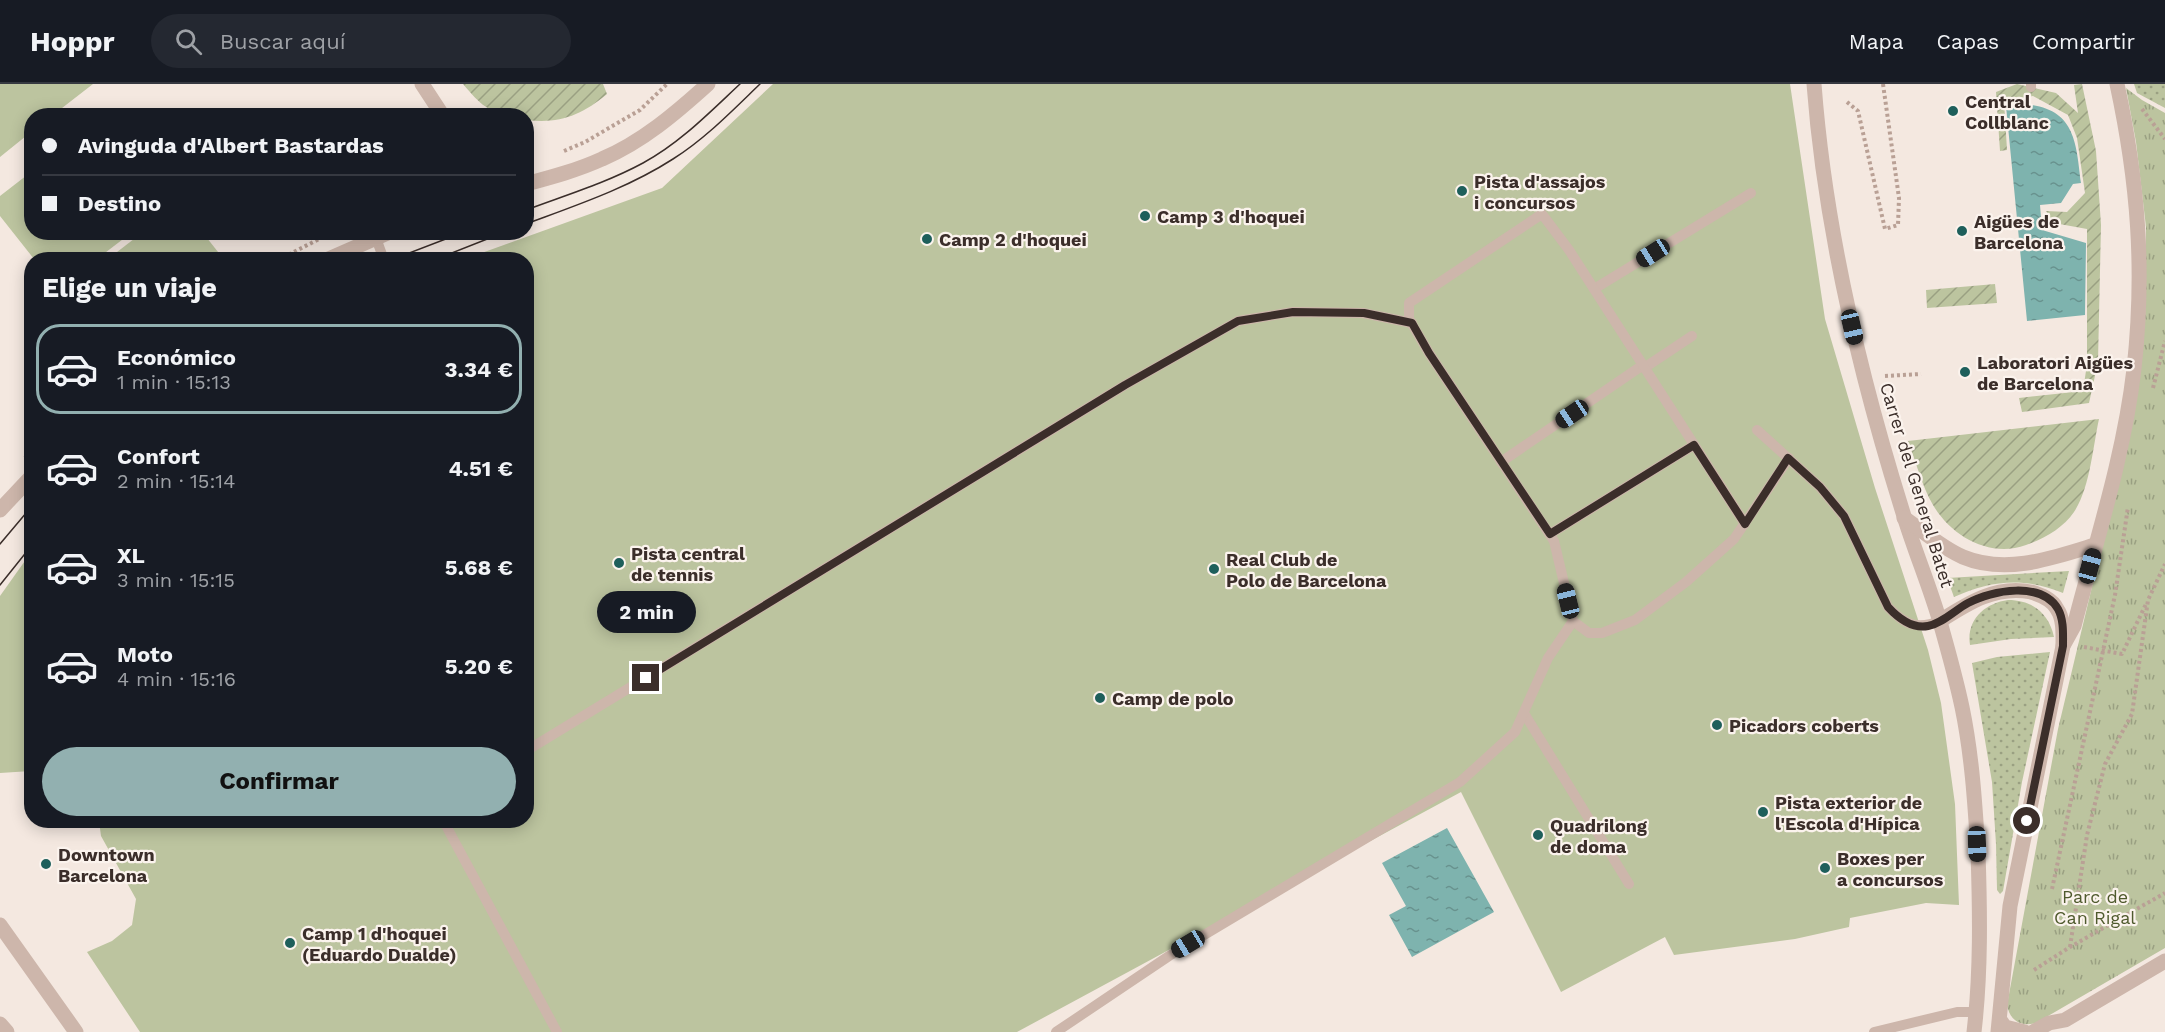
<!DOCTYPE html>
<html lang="es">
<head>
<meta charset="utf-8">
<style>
	body { margin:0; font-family:"Work Sans",sans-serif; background:#242831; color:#f1f3f6; height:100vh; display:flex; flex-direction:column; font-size:22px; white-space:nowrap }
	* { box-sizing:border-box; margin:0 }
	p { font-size:20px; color:#9ea1a6 }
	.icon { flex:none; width:33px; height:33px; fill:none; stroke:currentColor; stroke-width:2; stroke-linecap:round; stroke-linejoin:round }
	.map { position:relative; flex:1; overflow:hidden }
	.details { position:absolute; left:24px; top:168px; width:510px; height:576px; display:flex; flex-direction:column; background:#171b24; border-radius:24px; box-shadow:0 3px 15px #0003 }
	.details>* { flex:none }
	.guide { position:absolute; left:24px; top:24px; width:510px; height:132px; border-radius:24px; box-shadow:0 3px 15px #0003; display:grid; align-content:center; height:132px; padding:0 18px; background:#171b24 }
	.end { position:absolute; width:27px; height:27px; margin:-14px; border:8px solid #3b2e2a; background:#fff; box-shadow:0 0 0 3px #fff }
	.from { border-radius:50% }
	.bubble { position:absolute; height:42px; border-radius:21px; background:#171b24; box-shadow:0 3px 15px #0003; font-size:20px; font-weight:700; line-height:42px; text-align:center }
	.car { position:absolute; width:18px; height:36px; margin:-18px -9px; border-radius:8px; box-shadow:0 0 4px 2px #0007; background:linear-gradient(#222 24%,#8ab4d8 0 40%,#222 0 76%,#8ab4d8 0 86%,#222 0) }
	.guide b { display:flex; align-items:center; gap:21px; height:57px; font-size:22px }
	.guide b+b { border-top:2px solid #363941 }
	.guide i { width:15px; height:15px; background:#f1f3f6 }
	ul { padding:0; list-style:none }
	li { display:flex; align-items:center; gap:18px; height:90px; margin:0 12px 9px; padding:0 6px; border:3px solid transparent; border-radius:24px }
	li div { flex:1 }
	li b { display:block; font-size:22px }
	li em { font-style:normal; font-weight:700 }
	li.active { border-color:#92b0b0 }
	li>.icon { width:54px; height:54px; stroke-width:1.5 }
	h2 { padding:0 18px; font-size:27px; line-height:72px }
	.cta { display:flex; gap:12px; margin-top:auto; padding:12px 18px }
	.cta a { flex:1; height:69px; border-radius:36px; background:#92b0b0; color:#111; font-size:24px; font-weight:700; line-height:69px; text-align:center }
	header { display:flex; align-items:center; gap:36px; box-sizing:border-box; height:84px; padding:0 30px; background:#171b24; border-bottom:2px solid #363941 }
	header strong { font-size:28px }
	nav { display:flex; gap:33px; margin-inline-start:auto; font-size:21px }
	.search { width:420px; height:54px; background:#242831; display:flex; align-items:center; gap:15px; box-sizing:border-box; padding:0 21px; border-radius:33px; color:#9ea1a6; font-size:22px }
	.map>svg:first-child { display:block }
	.grass { fill:url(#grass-dots) }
	.park { fill:url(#park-tufts) }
	.garden { fill:url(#garden-furrows) }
	.pitch { fill:#bcc49f }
	.water { fill:url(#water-ripples) }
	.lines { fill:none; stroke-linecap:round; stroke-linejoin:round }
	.path { stroke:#b9a095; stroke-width:4; stroke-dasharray:3 3; stroke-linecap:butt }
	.service { stroke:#cdb6ab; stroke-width:10 }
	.minor { stroke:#cdb6ab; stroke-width:15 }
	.tertiary { stroke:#cdb6ab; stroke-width:15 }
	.tram { stroke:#3b2e2a; stroke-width:1.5 }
	.route { stroke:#3b2e2a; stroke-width:8 }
	.poi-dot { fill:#1e5f5b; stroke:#fbf3ed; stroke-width:2 }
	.labels { text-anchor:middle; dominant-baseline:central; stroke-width:4.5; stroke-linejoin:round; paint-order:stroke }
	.poi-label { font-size:18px; font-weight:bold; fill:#3b2e2a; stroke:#fbf3ed; text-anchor:start }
	.street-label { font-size:18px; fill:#3b2e2a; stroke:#fbf3ed }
	.park-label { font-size:18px; fill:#4f5a2d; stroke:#fbf3ed }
</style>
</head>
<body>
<header>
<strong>Hoppr</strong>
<div class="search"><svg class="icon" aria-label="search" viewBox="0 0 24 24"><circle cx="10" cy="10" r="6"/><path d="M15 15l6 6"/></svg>Buscar aquí</div>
<nav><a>Mapa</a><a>Capas</a><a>Compartir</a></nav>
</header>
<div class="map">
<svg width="2165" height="948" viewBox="0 0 2165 948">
	<defs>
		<pattern id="grass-dots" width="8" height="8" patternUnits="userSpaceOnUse" patternTransform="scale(1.5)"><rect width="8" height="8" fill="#bcc49f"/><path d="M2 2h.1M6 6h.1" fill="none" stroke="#9aa082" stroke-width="1.8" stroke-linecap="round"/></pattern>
		<pattern id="park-tufts" width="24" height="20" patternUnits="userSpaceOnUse" patternTransform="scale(1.5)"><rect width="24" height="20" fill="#bcc49f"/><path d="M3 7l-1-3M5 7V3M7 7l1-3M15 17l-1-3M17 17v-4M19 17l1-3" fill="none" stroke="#9aa082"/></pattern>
		<pattern id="garden-furrows" width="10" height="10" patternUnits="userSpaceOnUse" patternTransform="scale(1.5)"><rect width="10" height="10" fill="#bcc49f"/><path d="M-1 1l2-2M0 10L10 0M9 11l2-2" fill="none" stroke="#9aa082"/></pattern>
		<pattern id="water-ripples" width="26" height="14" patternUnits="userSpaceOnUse" patternTransform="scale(1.5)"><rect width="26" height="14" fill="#7eb3ae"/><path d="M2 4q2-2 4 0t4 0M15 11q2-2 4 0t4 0" fill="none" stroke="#68928e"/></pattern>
	</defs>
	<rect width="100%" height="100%" fill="#f4e8e0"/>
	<g class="grass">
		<polygon points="2134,0 2165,0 2165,24 2137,9"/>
		<path d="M2069,487L2063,509C2024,493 1992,496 1954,513L1947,494Z"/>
		<path d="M2008,516C2032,516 2049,529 2054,553L2011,555L1970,561C1966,536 1985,519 2008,516Z"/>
		<polygon points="2050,568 2022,698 2003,807 2000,810 1997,806 1996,760 1992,698 1972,579 1997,573"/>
	</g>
	<path class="park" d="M2126,4L2142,16L2165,29V864L2036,939C2021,943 2010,937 2007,921L2058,645L2096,486L2145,239L2146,143L2136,58Z"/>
	<g class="garden">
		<path d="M463,0H603L607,10C582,31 560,40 527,36L526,32C493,32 484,25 463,0Z"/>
		<polygon points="2017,0 2056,9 2078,29 2074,1 2082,0 2096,67 2101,141 2098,278 2089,319 2022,328 2019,314 2083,307 2087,280 2087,145 2054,139 2046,127 2067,128 2085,109 2077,54 2068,31 2033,12 2004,17 2007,66 2000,67 1996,8"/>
		<polygon points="1995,200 1997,219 1927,224 1926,206"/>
		<path d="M2099,335C2093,362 2090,404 2074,428C2063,444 2044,455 2026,461C1990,474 1952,453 1933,421C1922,402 1916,378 1908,357Z"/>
	</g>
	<g class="pitch">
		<polygon points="0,0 93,0 53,31 32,32 31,48 0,73"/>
		<polygon points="773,0 1790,0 1825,235 1875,404 1928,566 1941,619 1955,720 1959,821 1926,819 1850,834 1849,843 1795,855 1674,871 1665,853 1561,908 1461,708 1017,948 140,948 87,868 112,857 132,841 136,815 101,752 99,737 526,736 526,176 465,175 662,104"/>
		<polygon points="31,88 32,148 131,149 97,175 34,175 0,132 0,112"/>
		<polygon points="143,148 203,149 222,173 218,176 108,175"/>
		<polygon points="27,474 32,474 31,687 0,689 0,512"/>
	</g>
	<g class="water">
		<path d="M2022,20C2075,23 2076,57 2081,99L2073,100L2061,119L2040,121L2042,146L2086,159L2085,231L2027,237L2006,22Z"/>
		<polygon points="1447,744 1494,828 1412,873 1389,831 1406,822 1382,779"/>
	</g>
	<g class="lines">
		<g class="path">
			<polyline points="1847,18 1858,27 1885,145 1898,141 1899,114 1883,0"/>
			<polyline points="2142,25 2165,55"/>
			<polyline points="564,67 585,58 640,26 667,0"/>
			<polyline points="278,176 333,148"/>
			<polyline points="1885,292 1921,290"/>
			<polyline points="2153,304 2165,257"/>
			<polyline points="25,374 32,367"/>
			<polyline points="2084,563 2122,570 2146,520"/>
			<polyline points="2052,805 2115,511 2128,423"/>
			<polyline points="2070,863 2087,751 2105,680 2132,630 2148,516 2165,480"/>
			<polyline points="2034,886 2070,863 2165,809"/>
		</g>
		<g class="service">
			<polyline points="2031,0 2031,3"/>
			<polyline points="376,154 384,176"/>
			<polyline points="1594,205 1751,109"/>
			<polyline points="1644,284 1692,252"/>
			<path d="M1757,346L1820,403L1844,432L1888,523C1905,541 1917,546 1940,537"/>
			<polyline points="1501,378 1643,281"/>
			<polyline points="1745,440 1569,166 1542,130 1409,219 1409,235 1429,269 1554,457 1573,537 1589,549 1602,549 1635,536 1686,498 1734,455 1789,374"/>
			<polyline points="1550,450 1694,361"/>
			<polyline points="1524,629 1629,800"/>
			<polyline points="526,667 1125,301 1238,237 1293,228 1363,229 1412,239"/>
			<polyline points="443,736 557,948"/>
			<polyline points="1056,948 1169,872 1460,698 1515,648 1548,574 1573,537"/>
			<polyline points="1874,948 1957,928 1976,928"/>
		</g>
		<g class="minor">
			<polyline points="422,0 443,32"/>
			<path d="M1814,0C1825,147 1860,292 1904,432C1915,468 1930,503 1940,538C1948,566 1956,595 1962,623C1972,671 1975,720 1978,768C1980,828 1981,888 1974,948"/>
			<path d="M526,100C552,93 578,86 602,75C642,58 676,29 708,0"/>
			<polyline points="326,176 390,148"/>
			<polyline points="0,426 32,392"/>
			<path d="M1904,434C1923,447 1942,464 1963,473C2006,491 2053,474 2095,461"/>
			<path d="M1940,537C1968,519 1996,501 2031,508C2041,511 2052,515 2057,525C2064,535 2063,550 2063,562"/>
			<polyline points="2000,936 2005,943 2025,948"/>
			<path d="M1998,948L2010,822L2063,562L2074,542C2096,457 2124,372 2134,285C2145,185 2138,98 2117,0"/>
			<polyline points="2033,948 2049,939 2065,936 2165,877"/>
		</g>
		<g class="tertiary">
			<polyline points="0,841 76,948"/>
			<polyline points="0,940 7,948"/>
		</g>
		<g class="tram">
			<path d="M526,126C566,111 606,99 643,79C680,59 710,28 740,0"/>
			<path d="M526,140C577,121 628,104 673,75C705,55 733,26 760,0"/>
			<polyline points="391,176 464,148"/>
			<polyline points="434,176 505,148"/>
			<polyline points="0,460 32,422"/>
			<polyline points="0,501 32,461"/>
		</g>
	</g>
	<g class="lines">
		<path class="route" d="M646,594L1125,301L1238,237L1293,228L1364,229L1412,239L1429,269L1550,450L1694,361L1745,440L1788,374L1820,403L1844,432L1888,523C1899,535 1912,545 1928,542C1943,539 1955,526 1968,519C1992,506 2042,497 2058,525C2064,536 2063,550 2063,562L2027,737"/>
	</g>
	<g class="poi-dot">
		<circle cx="1953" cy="27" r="6"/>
		<circle cx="1462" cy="107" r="6"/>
		<circle cx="1145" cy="132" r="6"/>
		<circle cx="1962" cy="147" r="6"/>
		<circle cx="927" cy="155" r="6"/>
		<circle cx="1965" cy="288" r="6"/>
		<circle cx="619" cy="479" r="6"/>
		<circle cx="1214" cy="485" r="6"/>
		<circle cx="1100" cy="614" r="6"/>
		<circle cx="1717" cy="641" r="6"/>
		<circle cx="1763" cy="728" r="6"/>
		<circle cx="1538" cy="751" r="6"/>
		<circle cx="46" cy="780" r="6"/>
		<circle cx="1825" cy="784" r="6"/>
		<circle cx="290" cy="859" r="6"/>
	</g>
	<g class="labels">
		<g class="poi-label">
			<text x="1965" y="17">Central<tspan x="1965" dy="21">Collblanc</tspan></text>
			<text x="1474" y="97">Pista d'assajos<tspan x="1474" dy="21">i concursos</tspan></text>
			<text x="1157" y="132">Camp 3 d'hoquei</text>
			<text x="1974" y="137">Aigües de<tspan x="1974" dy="21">Barcelona</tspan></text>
			<text x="939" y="155">Camp 2 d'hoquei</text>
			<text x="1977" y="278">Laboratori Aigües<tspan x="1977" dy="21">de Barcelona</tspan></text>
			<text x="631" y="469">Pista central<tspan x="631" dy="21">de tennis</tspan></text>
			<text x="1226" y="475">Real Club de<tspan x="1226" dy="21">Polo de Barcelona</tspan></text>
			<text x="1112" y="614">Camp de polo</text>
			<text x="1729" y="641">Picadors coberts</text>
			<text x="1775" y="718">Pista exterior de<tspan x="1775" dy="21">l'Escola d'Hípica</tspan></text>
			<text x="1550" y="741">Quadrilong<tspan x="1550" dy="21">de doma</tspan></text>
			<text x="58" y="770">Downtown<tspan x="58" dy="21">Barcelona</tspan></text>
			<text x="1837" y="774">Boxes per<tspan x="1837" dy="21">a concursos</tspan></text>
			<text x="302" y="849">Camp 1 d'hoquei<tspan x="302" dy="21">(Eduardo Dualde)</tspan></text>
		</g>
		<g class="street-label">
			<text transform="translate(1917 401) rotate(73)">Carrer del General Batet</text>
		</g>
		<g class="park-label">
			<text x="2095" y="812">Parc de<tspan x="2095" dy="21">Can Rigal</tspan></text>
		</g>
	</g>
</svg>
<i class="end from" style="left:2027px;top:737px"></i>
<i class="end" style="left:646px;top:594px"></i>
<div class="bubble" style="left:597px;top:507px;width:99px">2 min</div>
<i class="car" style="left:1653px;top:169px;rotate:238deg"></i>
<i class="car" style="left:1852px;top:243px;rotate:167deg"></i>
<i class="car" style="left:1572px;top:330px;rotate:236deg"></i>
<i class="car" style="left:2090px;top:482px;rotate:15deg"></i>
<i class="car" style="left:1568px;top:517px;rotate:346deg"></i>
<i class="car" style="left:1977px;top:760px;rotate:178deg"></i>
<i class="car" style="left:1188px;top:860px;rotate:239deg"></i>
<div class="guide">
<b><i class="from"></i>Avinguda d'Albert Bastardas</b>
<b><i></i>Destino</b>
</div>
<section class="details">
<h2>Elige un viaje</h2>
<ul>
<li class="active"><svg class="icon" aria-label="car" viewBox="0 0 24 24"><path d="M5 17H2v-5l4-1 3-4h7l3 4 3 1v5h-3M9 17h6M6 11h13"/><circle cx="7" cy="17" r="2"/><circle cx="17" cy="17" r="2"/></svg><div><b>Económico</b><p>1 min · 15:13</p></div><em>3.34 €</em></li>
<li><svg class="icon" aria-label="car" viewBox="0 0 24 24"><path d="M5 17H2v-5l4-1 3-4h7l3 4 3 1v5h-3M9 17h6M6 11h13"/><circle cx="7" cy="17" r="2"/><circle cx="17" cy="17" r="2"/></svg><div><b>Confort</b><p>2 min · 15:14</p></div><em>4.51 €</em></li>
<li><svg class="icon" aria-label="car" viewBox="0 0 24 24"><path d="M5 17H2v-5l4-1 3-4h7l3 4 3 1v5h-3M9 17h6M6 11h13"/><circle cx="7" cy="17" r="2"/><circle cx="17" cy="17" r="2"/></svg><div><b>XL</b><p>3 min · 15:15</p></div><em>5.68 €</em></li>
<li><svg class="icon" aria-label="car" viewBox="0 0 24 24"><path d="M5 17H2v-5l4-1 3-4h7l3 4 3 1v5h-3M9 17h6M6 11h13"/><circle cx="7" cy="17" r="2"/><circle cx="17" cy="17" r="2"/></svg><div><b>Moto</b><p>4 min · 15:16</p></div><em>5.20 €</em></li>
</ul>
<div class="cta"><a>Confirmar</a></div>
</section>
</div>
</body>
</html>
